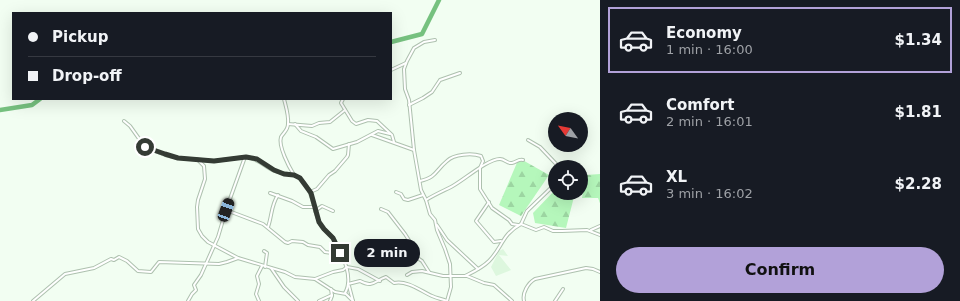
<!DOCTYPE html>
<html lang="en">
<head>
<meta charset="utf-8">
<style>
	body { margin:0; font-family:"DejaVu Sans",sans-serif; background:#242831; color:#f1f3f6; height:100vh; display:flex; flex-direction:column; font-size:15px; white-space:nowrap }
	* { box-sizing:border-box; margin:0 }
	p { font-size:13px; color:#9ea1a6 }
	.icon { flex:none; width:22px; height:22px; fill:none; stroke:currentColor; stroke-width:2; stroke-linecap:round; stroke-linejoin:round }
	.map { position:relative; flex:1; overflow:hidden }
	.sheet { display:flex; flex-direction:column; background:#171b24; width:360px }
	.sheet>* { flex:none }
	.banner { position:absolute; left:12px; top:12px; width:380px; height:88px; border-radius:0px; box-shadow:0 4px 16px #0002; display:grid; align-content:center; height:88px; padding:0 16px; background:#171b24 }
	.needle { width:26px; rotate:303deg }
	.tools { position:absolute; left:548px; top:112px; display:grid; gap:8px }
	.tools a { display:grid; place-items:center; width:40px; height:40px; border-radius:50%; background:#171b24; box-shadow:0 4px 16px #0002; font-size:20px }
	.end { position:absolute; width:18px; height:18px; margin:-9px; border:5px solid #343b34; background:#fff; box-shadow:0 0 0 2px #fff }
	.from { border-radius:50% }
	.bubble { position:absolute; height:28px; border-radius:14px; background:#171b24; box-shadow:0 4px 16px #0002; font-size:13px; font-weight:700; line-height:28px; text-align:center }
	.car { position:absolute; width:12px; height:24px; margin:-12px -6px; border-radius:5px; box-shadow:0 0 3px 1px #0007; background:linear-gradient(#222 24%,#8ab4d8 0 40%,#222 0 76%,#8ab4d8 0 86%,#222 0) }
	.banner b { display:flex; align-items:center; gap:14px; height:38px; font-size:15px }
	.banner b+b { border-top:1px solid #363941 }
	.banner i { width:10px; height:10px; background:#f1f3f6 }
	ul { padding:7px 0 0; list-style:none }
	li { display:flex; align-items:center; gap:12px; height:66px; margin:0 8px 6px; padding:0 8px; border:2px solid transparent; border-radius:0px }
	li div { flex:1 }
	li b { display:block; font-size:15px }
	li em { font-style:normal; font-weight:700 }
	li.selected { border-color:#b2a1d9 }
	li>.icon { width:36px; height:36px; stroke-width:1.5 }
	.action { display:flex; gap:8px; margin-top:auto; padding:8px 16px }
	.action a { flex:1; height:46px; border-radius:24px; background:#b2a1d9; color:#111; font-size:16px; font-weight:700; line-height:46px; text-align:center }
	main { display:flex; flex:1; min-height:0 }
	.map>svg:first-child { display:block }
	.built { fill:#ddf7de }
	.forest { fill:url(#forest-firs) }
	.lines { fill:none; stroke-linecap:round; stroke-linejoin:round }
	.river { stroke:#76c17f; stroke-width:4.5 }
	.street-casing { stroke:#aec1af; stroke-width:4 }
	.street { stroke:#fff; stroke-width:2 }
	.route { stroke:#343b34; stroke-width:5 }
</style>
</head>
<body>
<main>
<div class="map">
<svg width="600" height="301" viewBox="0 0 600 301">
	<defs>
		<pattern id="forest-firs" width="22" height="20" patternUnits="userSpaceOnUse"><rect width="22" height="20" fill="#b5f7bb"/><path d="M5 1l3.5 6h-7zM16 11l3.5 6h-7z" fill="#9cd5a1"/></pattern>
	</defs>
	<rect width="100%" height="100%" fill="#f2fef2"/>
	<polygon class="built" points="503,249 508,256 499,255 511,270 496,276 491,267 499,251"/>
	<g class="forest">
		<polygon points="519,158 549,175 521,216 499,205"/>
		<polygon points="600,174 600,203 598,198 582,198 586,175"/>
		<polygon points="555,190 555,193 575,193 566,228 535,223 533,213"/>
	</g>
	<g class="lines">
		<g class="river">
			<polyline points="391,42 422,34 439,0"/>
			<polyline points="0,110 32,105 40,99"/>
		</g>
		<g class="street-casing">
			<g id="street">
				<polyline points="435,40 424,42 414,48 407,61 404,69 405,89 409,100 414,150 421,190 426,200 430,214 435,220 437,230 445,249 450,264 451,287 447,301"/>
				<polyline points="391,70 406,63"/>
				<path d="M284,99C286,107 289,116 288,124C288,130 284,132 281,137C278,146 289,167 294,175"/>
				<polyline points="343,99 341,103 352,121 356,124 368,120 377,121 392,135 394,142"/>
				<polyline points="409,105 423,98 432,92 440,80 460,73"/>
				<path d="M124,121L130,126L145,147L165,155L178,158L214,161L245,157C259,158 264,167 275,171C282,174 292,173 298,177C314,189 312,208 320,224C323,230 330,233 334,239C342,253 354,278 345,293"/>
				<polyline points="288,124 312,126 319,123 330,122 345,110"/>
				<polyline points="295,124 301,131 316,137 333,149 357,142 378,131 390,134"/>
				<polyline points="372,135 414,150"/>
				<polyline points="528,140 540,147 559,167"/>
				<polyline points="197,159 204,166 205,179 198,200 197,207 198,229 202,236 208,242 238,258 285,272 295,277 315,279 335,292 346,294 353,301"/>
				<path d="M420,181C437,177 435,171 447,161C454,154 472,153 481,156L483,161L480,168V189L492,208L509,220L512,224L518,225"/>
				<polyline points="310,192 317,189 329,175 335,171 347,157 348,155 349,144"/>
				<polyline points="396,192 401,194 404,199 408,200 423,195"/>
				<polyline points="270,193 292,201 303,207 314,207"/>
				<path d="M426,200C434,195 443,191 451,187C463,181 487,159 500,159C505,159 507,164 512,163C517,162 518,159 523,160"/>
				<polyline points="489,202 476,221 494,242 501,241"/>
				<polyline points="381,209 388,212 405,234 412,245 416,257 422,261 429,272"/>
				<polyline points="226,210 263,224 285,242 288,243 292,241 303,242 308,245 320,247 325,252 332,253 342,258"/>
				<polyline points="315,211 322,206 333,211"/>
				<polyline points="521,224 527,211 555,184"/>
				<polyline points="437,225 447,240 478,269"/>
				<path d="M268,227C272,216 271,205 278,195"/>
				<polyline points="591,230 600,226"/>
				<polyline points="264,251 267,253 265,267"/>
				<polyline points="271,268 284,287 298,301"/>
				<polyline points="407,275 412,272 422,271 443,276 467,276 484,283 494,285 512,301"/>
				<path d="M465,276C473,272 482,268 489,261C502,248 502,234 521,224L536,230L544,227L553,231H562L587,230L600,235"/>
				<polyline points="315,279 333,272 343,270 347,267 358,269 380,281"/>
				<path d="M348,284L360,281C373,288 374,281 386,277L394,283C407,280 421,291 432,296C436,298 442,299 447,301"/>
				<polyline points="349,286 353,301"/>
				<polyline points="33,301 65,274 94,268 111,259 114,260 119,257 127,261 138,271 151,272 159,262 219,264 227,262 238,258"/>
				<polyline points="188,301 192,294 196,290 194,285 201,275 218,237 226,210 245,157"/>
				<polyline points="259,301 256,294 259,284 257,276 262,266"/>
				<polyline points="319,301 332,295"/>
				<polyline points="330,301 332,296 331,289"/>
				<path d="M524,301C522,293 528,283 535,279L586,268L593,269L600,272"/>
				<polyline points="555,301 563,289"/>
			</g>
		</g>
		<use href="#street" class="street"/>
	</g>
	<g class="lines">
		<polyline class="route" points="145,147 165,154 178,158 214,161 246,157 257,159 274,170 284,174 294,175 300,178 311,193 319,222 324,229 333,238 340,253"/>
	</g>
</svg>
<div class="tools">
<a><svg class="needle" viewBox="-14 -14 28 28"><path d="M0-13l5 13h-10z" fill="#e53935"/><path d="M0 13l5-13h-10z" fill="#9ea1a6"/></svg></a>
<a><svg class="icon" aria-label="locate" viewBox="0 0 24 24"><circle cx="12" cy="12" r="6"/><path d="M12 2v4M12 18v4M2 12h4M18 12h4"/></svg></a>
</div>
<i class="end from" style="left:145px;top:147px"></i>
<i class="end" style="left:340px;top:253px"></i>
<div class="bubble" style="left:354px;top:239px;width:66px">2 min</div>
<i class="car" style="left:226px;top:210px;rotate:20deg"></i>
<div class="banner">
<b><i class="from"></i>Pickup</b>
<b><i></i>Drop-off</b>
</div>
</div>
<section class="sheet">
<ul>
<li class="selected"><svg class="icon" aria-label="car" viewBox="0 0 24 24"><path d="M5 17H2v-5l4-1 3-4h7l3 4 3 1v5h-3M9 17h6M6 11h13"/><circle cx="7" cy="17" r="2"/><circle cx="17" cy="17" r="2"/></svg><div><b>Economy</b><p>1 min · 16:00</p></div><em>$1.34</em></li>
<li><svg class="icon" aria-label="car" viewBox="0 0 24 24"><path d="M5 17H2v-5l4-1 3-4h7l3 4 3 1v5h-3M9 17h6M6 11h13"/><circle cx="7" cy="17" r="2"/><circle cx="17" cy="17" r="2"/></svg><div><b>Comfort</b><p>2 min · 16:01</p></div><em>$1.81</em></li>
<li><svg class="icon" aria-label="car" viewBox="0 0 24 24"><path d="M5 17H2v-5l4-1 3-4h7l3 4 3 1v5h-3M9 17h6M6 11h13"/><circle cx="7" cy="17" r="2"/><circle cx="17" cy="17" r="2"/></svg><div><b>XL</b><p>3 min · 16:02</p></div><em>$2.28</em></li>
</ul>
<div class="action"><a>Confirm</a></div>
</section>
</main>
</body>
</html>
